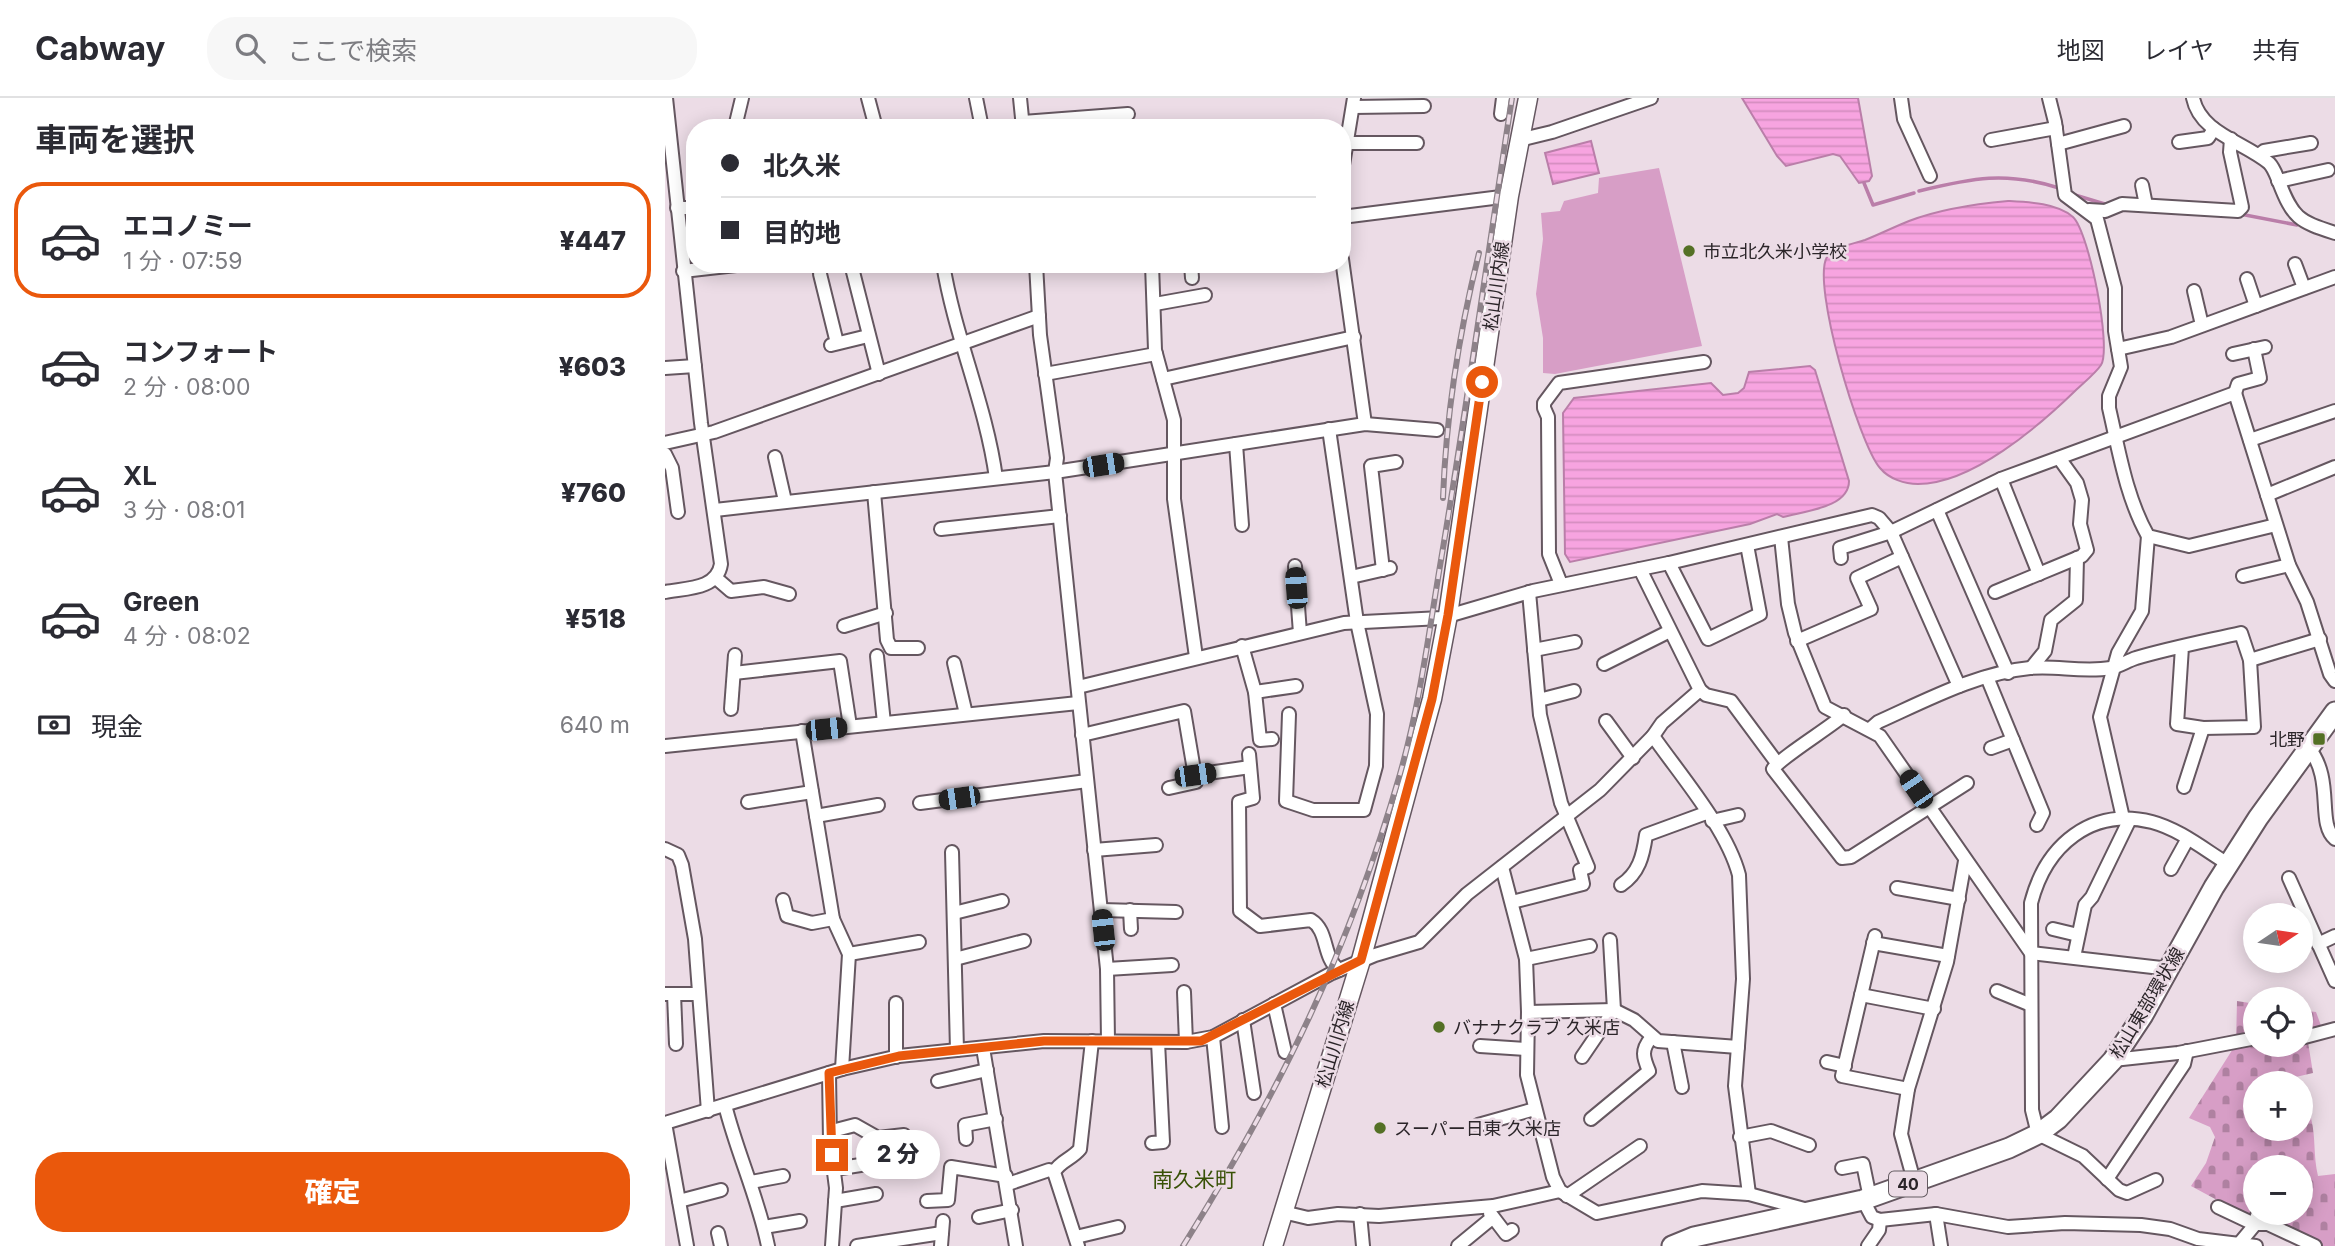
<!DOCTYPE html>
<html lang="ja">
<head>
<meta charset="utf-8">
<style>
	body { margin:0; font-family:Inter,"Noto Sans JP",sans-serif; background:#f7f7f7; color:#2b2b33; height:100vh; display:flex; flex-direction:column; font-size:26px; white-space:nowrap }
	* { box-sizing:border-box; margin:0 }
	p { font-size:23px; color:#7c7c81 }
	.icon { flex:none; width:38px; height:38px; fill:none; stroke:currentColor; stroke-width:2; stroke-linecap:round; stroke-linejoin:round }
	.map { position:relative; flex:1; overflow:hidden }
	.sheet { display:flex; flex-direction:column; background:#fff; width:665px }
	.sheet>* { flex:none }
	.banner { position:absolute; left:21px; top:21px; width:665px; height:154px; border-radius:28px; box-shadow:0 4px 18px #0003; display:grid; align-content:center; height:154px; padding:0 35px; background:#fff }
	.needle { width:46px; rotate:77deg }
	.tools { position:absolute; left:1578px; top:805px; display:grid; gap:14px }
	.tools a { display:grid; place-items:center; width:70px; height:70px; border-radius:50%; background:#fff; box-shadow:0 4px 18px #0003; font-size:35px }
	.end { position:absolute; width:32px; height:32px; margin:-16px; border:9px solid #ea580c; background:#fff; box-shadow:0 0 0 4px #fff }
	.from { border-radius:50% }
	.bubble { position:absolute; height:49px; border-radius:24px; background:#fff; box-shadow:0 4px 18px #0003; font-size:23px; font-weight:800; line-height:49px; text-align:center }
	.car { position:absolute; width:21px; height:42px; margin:-21px -10px; border-radius:9px; box-shadow:0 0 5px 2px #0007; background:linear-gradient(#222 24%,#8ab4d8 0 40%,#222 0 76%,#8ab4d8 0 86%,#222 0) }
	.banner b { display:flex; align-items:center; gap:24px; height:66px; font-size:26px }
	.banner b+b { border-top:2px solid #e1e1e2 }
	.banner i { width:18px; height:18px; background:#2b2b33 }
	ul { padding:0; list-style:none }
	li { display:flex; align-items:center; gap:21px; height:116px; margin:0 14px 10px; padding:0 21px; border:4px solid transparent; border-radius:28px }
	li div { flex:1 }
	li b { display:block; font-size:26px }
	li em { font-style:normal; font-weight:800 }
	li.selected { border-color:#ea580c }
	li>.icon { width:63px; height:63px; stroke-width:1.5 }
	h2 { padding:0 35px; font-size:32px; line-height:84px }
	.pay { display:flex; align-items:center; gap:18px; height:77px; padding:0 35px; font-size:26px }
	.pay p { margin-inline-start:auto }
	.button { display:flex; gap:14px; margin-top:auto; padding:14px 35px }
	.button a { flex:1; height:80px; border-radius:28px; background:#ea580c; color:#fff; font-size:28px; font-weight:800; line-height:80px; text-align:center }
	header { display:flex; align-items:center; gap:42px; box-sizing:border-box; height:98px; padding:0 35px; background:#fff; border-bottom:2px solid #e1e1e2 }
	header strong { font-size:33px }
	nav { display:flex; gap:38px; margin-inline-start:auto; font-size:24px }
	.search { width:490px; height:63px; background:#f7f7f7; display:flex; align-items:center; gap:18px; box-sizing:border-box; padding:0 24px; border-radius:28px; color:#7c7c81; font-size:26px }
	main { display:flex; flex:1; min-height:0 }
	.map>svg:first-child { display:block }
	.cemetery { fill:url(#cemetery-stones); fill-rule:evenodd }
	.garden { fill:#d79ec6 }
	.water { fill:url(#water-rules); stroke:#ba7ea9; stroke-width:2 }
	.lines { fill:none; stroke-linecap:round; stroke-linejoin:round }
	.stream { stroke:#ba7ea9; stroke-width:3.5 }
	.minor-casing { stroke:#655760; stroke-width:16 }
	.secondary-casing { stroke:#655760; stroke-width:21 }
	.primary-casing { stroke:#655760; stroke-width:23 }
	.minor { stroke:#fff; stroke-width:12 }
	.secondary { stroke:#fff; stroke-width:18 }
	.primary { stroke:#fff; stroke-width:19 }
	.rail-casing { stroke:#8d8289; stroke-width:6 }
	.rail { stroke:#ecdce6; stroke-width:3.5; stroke-dasharray:10; stroke-linecap:butt }
	.route { stroke:#ea580c; stroke-width:9 }
	.poi-dot { fill:#547025; stroke:#ecdce6; stroke-width:2.5 }
	.labels { text-anchor:middle; dominant-baseline:central; stroke-width:5; stroke-linejoin:round; paint-order:stroke }
	.shield { fill:#ecdce6; stroke:#655c62; stroke-width:2 }
	.shield-label { font-size:16px; font-weight:bold; fill:#2b2529 }
	.poi-label { font-size:18px; fill:#2b2529; stroke:#ecdce6; text-anchor:start }
	.street-label { font-size:18px; fill:#2b2529; stroke:#ecdce6 }
	.quarter-label { font-size:21px; fill:#385106; stroke:#ecdce6 }
</style>
</head>
<body>
<header>
<strong>Cabway</strong>
<div class="search"><svg class="icon" aria-label="search" viewBox="0 0 24 24"><circle cx="10" cy="10" r="6"/><path d="M15 15l6 6"/></svg>ここで検索</div>
<nav><a>地図</a><a>レイヤ</a><a>共有</a></nav>
</header>
<main>
<section class="sheet">
<h2>車両を選択</h2>
<ul>
<li class="selected"><svg class="icon" aria-label="car" viewBox="0 0 24 24"><path d="M5 17H2v-5l4-1 3-4h7l3 4 3 1v5h-3M9 17h6M6 11h13"/><circle cx="7" cy="17" r="2"/><circle cx="17" cy="17" r="2"/></svg><div><b>エコノミー</b><p>1 分 · 07:59</p></div><em>¥447</em></li>
<li><svg class="icon" aria-label="car" viewBox="0 0 24 24"><path d="M5 17H2v-5l4-1 3-4h7l3 4 3 1v5h-3M9 17h6M6 11h13"/><circle cx="7" cy="17" r="2"/><circle cx="17" cy="17" r="2"/></svg><div><b>コンフォート</b><p>2 分 · 08:00</p></div><em>¥603</em></li>
<li><svg class="icon" aria-label="car" viewBox="0 0 24 24"><path d="M5 17H2v-5l4-1 3-4h7l3 4 3 1v5h-3M9 17h6M6 11h13"/><circle cx="7" cy="17" r="2"/><circle cx="17" cy="17" r="2"/></svg><div><b>XL</b><p>3 分 · 08:01</p></div><em>¥760</em></li>
<li><svg class="icon" aria-label="car" viewBox="0 0 24 24"><path d="M5 17H2v-5l4-1 3-4h7l3 4 3 1v5h-3M9 17h6M6 11h13"/><circle cx="7" cy="17" r="2"/><circle cx="17" cy="17" r="2"/></svg><div><b>Green</b><p>4 分 · 08:02</p></div><em>¥518</em></li>
</ul>
<div class="pay"><svg class="icon" aria-label="cash" viewBox="0 0 24 24"><path d="M3 7h18v10H3z"/><circle cx="12" cy="12" r="2"/></svg>現金<p>640 m</p></div>
<div class="button"><a>確定</a></div>
</section>
<div class="map">
<svg width="1670" height="1148" viewBox="0 0 1670 1148">
	<defs>
		<pattern id="cemetery-stones" width="16" height="16" patternUnits="userSpaceOnUse" patternTransform="scale(1.75)"><rect width="16" height="16" fill="#d79ec6"/><path d="M2 7V4a2 2 0 0 1 4 0v3zM10 15v-3a2 2 0 0 1 4 0v3z" fill="#af81a1"/></pattern>
		<pattern id="water-rules" width="6" height="5" patternUnits="userSpaceOnUse" patternTransform="scale(1.75)"><rect width="6" height="5" fill="#f7a4e0"/><path d="M0 2.5h6" fill="none" stroke="#d48dc0"/></pattern>
	</defs>
	<rect width="100%" height="100%" fill="#ecdce6"/>
	<path class="cemetery" d="M1572,903L1591,906V947H1636V912L1651,914L1658,933L1642,938L1648,975L1618,982L1616,985H1591V1031H1636V1016L1646,1020C1651,1039 1648,1058 1653,1078L1670,1076V1148H1644L1549,1110L1552,1102L1526,1088L1541,1065L1550,1039L1545,1029L1524,1020L1571,946ZM1591,1069H1636V1115H1591Z"/>
	<polygon class="garden" points="994,70 1037,248 890,276 878,275 878,240 871,196 878,141 876,115 895,113 899,103 933,95 934,80"/>
	<g class="water">
		<polygon points="1077,0 1193,0 1207,78 1204,83 1194,85 1175,58 1168,56 1121,68 1112,58"/>
		<polygon points="926,43 934,75 888,86 880,55"/>
		<path d="M1343,103C1363,104 1392,105 1408,119C1424,134 1447,250 1436,267C1430,276 1418,285 1410,293C1374,328 1307,386 1253,386C1240,386 1224,381 1215,370C1194,346 1146,185 1162,159C1169,148 1189,146 1200,142C1215,136 1229,129 1244,123C1275,111 1310,106 1343,103Z"/>
		<path d="M1145,268L1150,272L1184,383C1184,410 1139,413 1118,419L1112,416L1085,426L905,464L900,456L898,315L909,300L1046,285L1058,297L1073,295L1079,290L1084,274Z"/>
	</g>
	<g class="lines">
		<g class="stream">
			<polyline points="1199,85 1208,107 1249,95"/>
			<path d="M1254,93C1307,80 1341,73 1394,90"/>
			<polyline points="1410,97 1443,107"/>
			<polyline points="1575,116 1632,127"/>
		</g>
		<g class="minor-casing">
			<g id="minor">
				<polyline points="203,0 211,30"/>
				<polyline points="311,0 317,30"/>
				<polyline points="355,0 358,30"/>
				<polyline points="1236,0 1239,21 1265,78"/>
				<path d="M1384,0L1390,24L1400,97L1432,121L1450,190V233L1456,269L1444,298V310C1454,353 1461,399 1483,438L1524,448L1611,427"/>
				<path d="M1528,0C1535,35 1579,44 1604,65C1609,70 1611,77 1614,84C1628,120 1633,123 1670,135"/>
				<polyline points="688,9 759,8"/>
				<polyline points="836,16 838,0"/>
				<polyline points="358,24 463,16"/>
				<polyline points="71,25 77,0"/>
				<polyline points="854,42 887,34 986,0"/>
				<polyline points="1326,42 1391,30"/>
				<polyline points="1514,44 1543,40 1549,31"/>
				<polyline points="682,45 752,45"/>
				<polyline points="1393,46 1459,28"/>
				<polyline points="1594,57 1599,53 1646,45"/>
				<polyline points="677,73 689,0"/>
				<polyline points="1613,83 1663,72"/>
				<polyline points="1477,87 1481,107"/>
				<polyline points="12,110 30,110"/>
				<polyline points="1424,112 1440,113 1457,106 1573,113 1577,109 1565,54 1566,41"/>
				<polyline points="677,119 844,98"/>
				<polyline points="677,161 700,326"/>
				<polyline points="186,166 214,276"/>
				<path d="M278,166C290,239 321,307 331,380"/>
				<polyline points="371,166 375,237 392,360 390,374 442,871 443,943"/>
				<polyline points="487,166 490,252 509,322 509,401 531,559"/>
				<polyline points="526,166 527,180"/>
				<polyline points="1630,166 1639,190"/>
				<polyline points="18,173 80,166"/>
				<polyline points="155,176 172,245"/>
				<polyline points="1582,181 1591,208"/>
				<polyline points="1529,193 1537,227"/>
				<polyline points="490,206 540,197"/>
				<polyline points="166,247 203,238"/>
				<polyline points="1453,251 1506,239 1670,179"/>
				<polyline points="1568,256 1600,249"/>
				<polyline points="0,270 30,268"/>
				<polyline points="380,276 491,256"/>
				<polyline points="498,281 689,239"/>
				<polyline points="1570,295 1573,286 1595,280 1589,251"/>
				<polyline points="1585,342 1670,313"/>
				<polyline points="0,345 49,334 374,218"/>
				<polyline points="571,346 577,427"/>
				<polyline points="0,356 7,370 13,414"/>
				<polyline points="110,359 120,403"/>
				<polyline points="1336,381 1374,476"/>
				<polyline points="209,394 222,542 226,550 253,550"/>
				<polyline points="1602,397 1670,369"/>
				<polyline points="50,412 390,374 700,326 772,332"/>
				<polyline points="1272,412 1343,575"/>
				<polyline points="276,431 395,418"/>
				<polyline points="1116,439 1123,506 1130,535 1160,609 1215,638 1366,855 1505,871"/>
				<polyline points="1176,460 1175,450 1226,434 1294,588"/>
				<polyline points="1004,465 1043,541 1095,516 1082,447"/>
				<polyline points="630,468 635,535"/>
				<polyline points="718,472 706,368 731,364"/>
				<polyline points="1578,478 1624,467"/>
				<polyline points="686,479 725,470"/>
				<polyline points="51,480 66,493 99,489 124,496"/>
				<polyline points="896,486 884,456 883,319 879,310 879,305 894,285 1039,264"/>
				<path d="M0,494C20,490 52,492 56,466L36,325L1,0"/>
				<polyline points="1330,494 1417,458 1422,452 1415,426 1417,402 1412,385 1394,360"/>
				<polyline points="179,528 221,515"/>
				<polyline points="1132,543 1206,511 1192,480 1237,459"/>
				<polyline points="577,548 590,594 595,642 607,641"/>
				<polyline points="869,552 910,544"/>
				<polyline points="212,558 219,625"/>
				<polyline points="1585,562 1655,541"/>
				<polyline points="289,565 301,616"/>
				<polyline points="939,566 1005,533"/>
				<polyline points="1367,569 1380,553 1386,522 1411,502 1412,460"/>
				<polyline points="69,575 175,563 185,628"/>
				<polyline points="1322,579 1378,715 1372,727"/>
				<polyline points="413,589 679,525 776,520 868,493 1004,465 1207,417 1214,420 1226,434 1336,381 1570,295 1624,467 1642,504 1665,576 1670,583"/>
				<polyline points="1035,592 1041,597 1066,603 1112,665"/>
				<polyline points="590,594 631,588"/>
				<polyline points="874,602 909,593"/>
				<polyline points="66,611 70,557"/>
				<polyline points="624,616 621,703 648,712 699,712 711,668 712,616 692,524 664,331"/>
				<path d="M1179,617C1164,630 1115,660 1108,671L1177,760L1186,759L1302,685"/>
				<polyline points="941,623 968,660"/>
				<path d="M1205,631L1213,624C1262,602 1312,575 1365,570C1391,567 1417,575 1446,570C1455,568 1462,563 1471,560C1505,550 1541,543 1576,535L1585,562L1589,629L1538,630L1512,626L1517,549"/>
				<polyline points="417,637 519,613 531,684 504,690"/>
				<path d="M988,638C1016,678 1062,731 1074,777L1078,881L1070,988L1084,1096"/>
				<polyline points="0,648 413,605"/>
				<path d="M1643,649C1670,681 1651,725 1670,741"/>
				<polyline points="1326,650 1348,642"/>
				<path d="M584,656L588,700L574,704L575,813L595,828L646,822C664,833 657,859 674,872"/>
				<polyline points="529,677 585,669"/>
				<polyline points="1519,689 1538,630"/>
				<polyline points="83,704 147,694"/>
				<polyline points="255,705 422,683"/>
				<polyline points="151,718 213,707"/>
				<polyline points="1458,720 1435,619 1453,555 1477,513 1483,438"/>
				<polyline points="1047,723 1073,717"/>
				<polyline points="0,751 13,757 17,767 30,841 43,1013"/>
				<polyline points="429,752 491,747"/>
				<polyline points="287,754 292,952"/>
				<polyline points="837,769 861,861 863,914"/>
				<polyline points="1506,771 1522,742"/>
				<polyline points="1624,780 1670,883"/>
				<path d="M956,787C974,775 978,758 981,737L1041,715"/>
				<polyline points="1232,790 1294,801"/>
				<polyline points="118,802 122,818 147,825 168,821 137,633"/>
				<polyline points="847,804 918,786 915,772 923,769 896,705 875,617 864,494"/>
				<polyline points="436,812 511,814"/>
				<polyline points="465,812 466,831"/>
				<polyline points="289,815 337,803"/>
				<polyline points="168,821 184,856 177,971"/>
				<polyline points="1388,831 1413,837"/>
				<polyline points="1210,838 1177,978 1243,991"/>
				<polyline points="1208,845 1283,858"/>
				<polyline points="1653,846 1670,838"/>
				<polyline points="184,856 254,844"/>
				<polyline points="1409,859 1420,807 1427,799 1465,721"/>
				<polyline points="290,861 359,843"/>
				<polyline points="861,861 925,848"/>
				<polyline points="442,871 507,867"/>
				<polyline points="1332,893 1366,907"/>
				<polyline points="519,894 521,944"/>
				<polyline points="0,896 33,896"/>
				<polyline points="9,896 11,946"/>
				<polyline points="1196,897 1269,911"/>
				<polyline points="609,906 620,954"/>
				<polyline points="578,922 589,995"/>
				<polyline points="548,939 557,1029"/>
				<polyline points="1636,940 1670,931"/>
				<polyline points="1008,944 1017,989"/>
				<polyline points="815,948 861,951"/>
				<polyline points="1073,949 993,943 969,922 949,912 863,914 862,977 888,1079 895,1093 932,1115 1037,1093 1084,1096 1143,1112"/>
				<polyline points="318,950 351,1148"/>
				<polyline points="231,959 231,905"/>
				<polyline points="917,959 949,912 945,842"/>
				<polyline points="1448,962 1513,955 1591,940"/>
				<polyline points="1162,964 1180,968"/>
				<polyline points="164,975 165,1043 171,1090 167,1148"/>
				<polyline points="273,983 322,972"/>
				<path d="M60,1007C72,1055 93,1099 103,1148"/>
				<path d="M926,1021L984,973C978,959 976,952 986,940"/>
				<polyline points="0,1025 177,971 234,958 379,943 521,944 548,939 667,875 710,857 754,844 802,796 935,692 988,638 997,625 1035,592 975,471"/>
				<polyline points="0,1025 22,1148"/>
				<polyline points="813,1027 870,1011"/>
				<polyline points="167,1033 190,1027 213,1040 239,1037"/>
				<polyline points="1075,1039 1106,1033 1144,1047"/>
				<polyline points="301,1041 300,1027 331,1021"/>
				<polyline points="487,1045 498,1044 493,944"/>
				<polyline points="1177,1070 1198,1066 1205,1100"/>
				<polyline points="170,1071 240,1060"/>
				<polyline points="1442,1081 1519,966 1522,953"/>
				<path d="M1491,1082L1462,1095L1454,1092L1418,1058L1373,1036L1367,1012L1366,805C1381,747 1426,709 1487,724C1514,731 1540,752 1563,766"/>
				<polyline points="1249,1083 1236,1036 1243,991 1282,864 1300,763"/>
				<polyline points="86,1084 118,1078"/>
				<polyline points="343,1086 384,1072 389,1074"/>
				<polyline points="902,1098 975,1048"/>
				<polyline points="1198,1102 1207,1119 1215,1122 1271,1116 1343,1129 1400,1125 1476,1127 1505,1131 1533,1141 1591,1148"/>
				<polyline points="14,1103 56,1092"/>
				<polyline points="170,1103 211,1096"/>
				<polyline points="262,1103 283,1102 286,1069 341,1078"/>
				<polyline points="1553,1109 1589,1126 1603,1126 1650,1148"/>
				<polyline points="618,1114 643,1120 673,1116 714,1118 828,1108 895,1093"/>
				<polyline points="825,1115 841,1136 847,1132"/>
				<polyline points="695,1116 698,1148"/>
				<polyline points="1271,1116 1276,1148"/>
				<polyline points="314,1119 347,1112"/>
				<polyline points="99,1129 135,1123"/>
				<polyline points="53,1135 56,1148"/>
				<polyline points="411,1139 453,1129"/>
				<polyline points="1573,1147 1588,1129 1593,1115"/>
				<polyline points="192,1148 277,1135"/>
				<polyline points="276,1148 278,1123"/>
				<path d="M413,1148L389,1074C395,1063 407,1061 415,1051L427,943"/>
				<polyline points="793,1148 827,1120"/>
				<polyline points="1203,1148 1214,1132 1215,1122"/>
			</g>
		</g>
		<g class="secondary-casing">
			<polyline id="secondary" points="608,1148 696,862 767,601 783,517 844,98 863,0"/>
		</g>
		<g class="primary-casing">
			<polyline id="primary" points="1007,1148 1029,1139 1198,1102 1344,1050 1373,1036 1393,1021 1448,962 1478,917 1549,789 1593,720 1670,614"/>
		</g>
		<use href="#minor" class="minor"/>
		<use href="#secondary" class="secondary"/>
		<use href="#primary" class="primary"/>
		<g class="rail-casing">
			<g id="rail">
				<path d="M778,400C781,318 794,235 814,155"/>
				<path d="M518,1148C615,993 684,853 735,676C755,606 764,533 776,462C802,308 823,154 847,0"/>
			</g>
		</g>
		<use href="#rail" class="rail"/>
	</g>
	<g class="lines">
		<polyline class="route" points="167,1057 164,975 234,958 379,943 536,943 696,862 767,601 783,517 817,284"/>
	</g>
	<g class="poi-dot">
		<circle cx="1024" cy="153" r="7"/>
		<rect x="1647" y="634" width="14" height="14" rx="3.5"/>
		<circle cx="774" cy="929" r="7"/>
		<circle cx="715" cy="1030" r="7"/>
	</g>
	<g class="labels">
		<rect class="shield" x="1224" y="1073.5" width="38" height="25" rx="5"/>
		<g class="shield-label">
			<text x="1243" y="1086">40</text>
		</g>
		<g class="poi-label">
			<text x="1038" y="153">市立北久米小学校</text>
			<text x="1640" y="641" text-anchor="end">北野</text>
			<text x="788" y="929">バナナクラブ 久米店</text>
			<text x="729" y="1030">スーパー日東 久米店</text>
		</g>
		<g class="street-label">
			<text transform="translate(831 188) rotate(-82)">松山川内線</text>
			<text transform="translate(1482 905) rotate(-59)">松山東部環状線</text>
			<text transform="translate(670 946) rotate(-73)">松山川内線</text>
		</g>
		<g class="quarter-label">
			<text x="529" y="1081">南久米町</text>
		</g>
	</g>
</svg>
<div class="tools">
<a><svg class="needle" viewBox="-14 -14 28 28"><path d="M0-13l5 13h-10z" fill="#e53935"/><path d="M0 13l5-13h-10z" fill="#7c7c81"/></svg></a>
<a><svg class="icon" aria-label="locate" viewBox="0 0 24 24"><circle cx="12" cy="12" r="6"/><path d="M12 2v4M12 18v4M2 12h4M18 12h4"/></svg></a>
<a>+</a>
<a>−</a>
</div>
<i class="end from" style="left:817px;top:284px"></i>
<i class="end" style="left:167px;top:1057px"></i>
<div class="bubble" style="left:191px;top:1032px;width:84px">2 分</div>
<i class="car" style="left:438px;top:367px;rotate:81deg"></i>
<i class="car" style="left:631px;top:490px;rotate:356deg"></i>
<i class="car" style="left:161px;top:631px;rotate:84deg"></i>
<i class="car" style="left:530px;top:677px;rotate:82deg"></i>
<i class="car" style="left:1251px;top:691px;rotate:326deg"></i>
<i class="car" style="left:294px;top:700px;rotate:262deg"></i>
<i class="car" style="left:438px;top:832px;rotate:354deg"></i>
<div class="banner">
<b><i class="from"></i>北久米</b>
<b><i></i>目的地</b>
</div>
</div>
</main>
</body>
</html>
